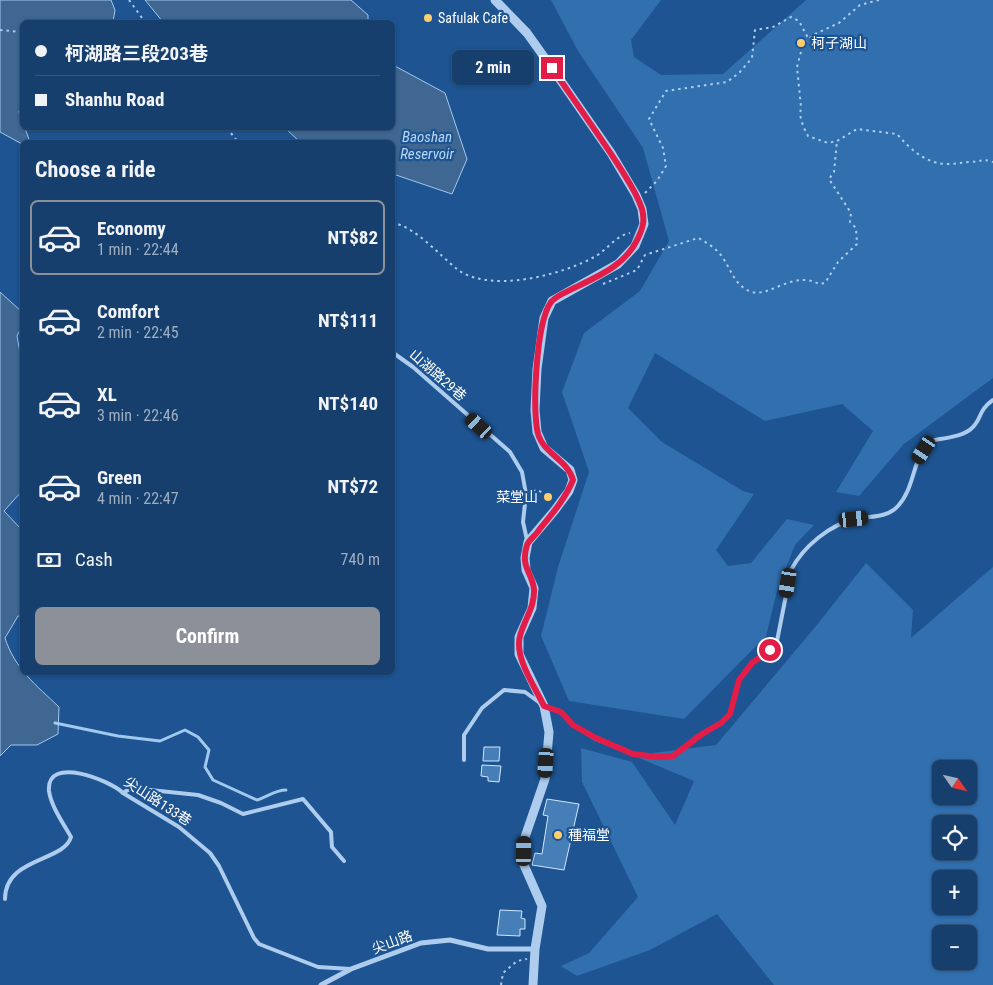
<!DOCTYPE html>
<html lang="en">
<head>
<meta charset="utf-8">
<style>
	body { margin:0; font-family:"Roboto Condensed","Noto Sans TC",sans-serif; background:#1f4672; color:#f1f3f6; height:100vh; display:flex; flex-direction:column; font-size:19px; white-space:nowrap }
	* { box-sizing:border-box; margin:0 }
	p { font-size:16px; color:#9eafc2 }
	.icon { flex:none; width:28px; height:28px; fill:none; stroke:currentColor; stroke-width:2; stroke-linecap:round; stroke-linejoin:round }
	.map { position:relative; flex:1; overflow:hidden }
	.drawer { position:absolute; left:20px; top:140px; width:375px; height:535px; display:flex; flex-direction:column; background:#163f6d; border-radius:8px; box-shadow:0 1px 4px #0004,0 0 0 1px #355880 }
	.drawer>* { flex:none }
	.banner { position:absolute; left:20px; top:20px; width:375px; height:110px; border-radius:8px; box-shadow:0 1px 4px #0004,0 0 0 1px #355880; display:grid; align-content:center; height:110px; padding:0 15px; background:#163f6d }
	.needle { width:32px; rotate:124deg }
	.controls { position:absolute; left:932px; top:760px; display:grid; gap:10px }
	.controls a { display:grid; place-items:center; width:45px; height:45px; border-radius:8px; background:#163f6d; box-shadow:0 1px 4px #0004,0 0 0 1px #355880; font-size:25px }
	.end { position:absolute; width:22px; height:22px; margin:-11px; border:6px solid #e11d48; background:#fff; box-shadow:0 0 0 2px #fff }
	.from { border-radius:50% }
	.bubble { position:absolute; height:35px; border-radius:8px; background:#163f6d; box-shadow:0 1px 4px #0004,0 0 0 1px #355880; font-size:16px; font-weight:700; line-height:35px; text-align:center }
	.car { position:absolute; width:15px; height:30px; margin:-15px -8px; border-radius:6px; box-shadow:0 0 4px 1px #0007; background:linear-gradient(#222 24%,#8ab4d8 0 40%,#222 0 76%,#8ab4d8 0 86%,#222 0) }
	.banner b { display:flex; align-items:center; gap:18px; height:48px; font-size:19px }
	.banner b+b { border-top:1px solid #355880 }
	.banner i { width:12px; height:12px; background:#f1f3f6 }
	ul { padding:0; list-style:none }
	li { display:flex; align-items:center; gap:15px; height:75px; margin:0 10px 8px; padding:0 5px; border:2px solid transparent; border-radius:8px }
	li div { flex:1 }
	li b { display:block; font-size:19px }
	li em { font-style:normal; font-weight:700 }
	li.current { border-color:#8c9099 }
	li>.icon { width:45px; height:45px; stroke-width:1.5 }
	h2 { padding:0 15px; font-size:22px; line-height:60px }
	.pay { display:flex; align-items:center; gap:12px; height:55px; padding:0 15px; font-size:19px }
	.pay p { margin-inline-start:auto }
	.cta { display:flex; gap:10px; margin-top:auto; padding:10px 15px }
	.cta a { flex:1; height:58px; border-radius:8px; background:#8c9099; color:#fff; font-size:20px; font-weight:700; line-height:58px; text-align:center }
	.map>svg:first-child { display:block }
	.green { fill:#316faf; fill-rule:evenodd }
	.water { fill:#3f6792; stroke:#a1c8ef }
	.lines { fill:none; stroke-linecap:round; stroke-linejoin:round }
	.stream { stroke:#a1c8ef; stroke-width:3 }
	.building { fill:#467eb8; stroke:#d3e6fa }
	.path { stroke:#aecdee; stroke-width:2; stroke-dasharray:2.5 4; stroke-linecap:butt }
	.service { stroke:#aecdee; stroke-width:4 }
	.minor { stroke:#aecdee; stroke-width:5 }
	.tertiary { stroke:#aecdee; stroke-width:9 }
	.route { stroke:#e11d48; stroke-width:6 }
	.poi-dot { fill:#fdce6d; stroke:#1d5491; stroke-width:2 }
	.labels { text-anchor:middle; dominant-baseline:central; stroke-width:4.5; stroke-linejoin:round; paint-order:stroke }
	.poi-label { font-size:14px; fill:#fff; stroke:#1d5491; text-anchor:start }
	.street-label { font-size:14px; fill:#fff; stroke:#1d5491 }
	.water-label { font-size:15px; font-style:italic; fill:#bad7f5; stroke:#1d5491 }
</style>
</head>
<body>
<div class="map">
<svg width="993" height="985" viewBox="0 0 993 985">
	<rect width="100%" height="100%" fill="#1d5491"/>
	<g class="green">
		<polygon points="551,0 661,0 631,40 634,57 661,75 723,74 806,0 993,0 993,378 904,444 859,496 836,492 873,431 842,404 765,421 655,353 628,408 662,442 743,491 754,494 716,550 728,566 751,563 787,519 814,525 795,545 777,591 766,636 684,719 569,701 541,636 558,567 589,472 562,392 584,333 640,291 669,241 643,148 578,51"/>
		<path d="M866,563L913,610L911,638L993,567V985H774L717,914L650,950L577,976L561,966L589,953L638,897L582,782L581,748L632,762L675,825L694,781L639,758L653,753L716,745L816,626ZM941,769H969V796H941ZM941,824H969V851H941ZM941,879H969V906H941ZM941,934H969V961H941Z"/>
	</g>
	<g class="water">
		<polygon points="0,0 111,0 115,10 113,22 22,22 22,110 19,111 22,128 25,128 30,142 22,142 22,144 0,132"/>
		<polygon points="145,0 351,0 368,15 368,22 163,22"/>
		<polygon points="393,65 445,93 467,159 452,194 393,174 392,142 300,142 285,128 392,128"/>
		<path d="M0,292L22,312V326L17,336L22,364V491L4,511L22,530V616H18L5,638C15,669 36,685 59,707L58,734L37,745H11L0,756Z"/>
	</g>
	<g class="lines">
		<path class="stream" d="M55,723L118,736L160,741L185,730L198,737L209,750L205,767L213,780L257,800C267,797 275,790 286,790"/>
	</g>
	<g class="building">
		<polygon points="484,747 500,747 499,761 483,761"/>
		<polygon points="482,765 501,766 499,782 488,781 488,777 481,776"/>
		<polygon points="547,799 579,804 564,870 532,865 535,853 542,854 548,816 543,815"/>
		<polygon points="500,910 522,911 521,918 525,919 525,929 520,929 520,936 497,935"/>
	</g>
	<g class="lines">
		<g class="path">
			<polyline points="129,0 145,22"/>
			<path d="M879,0L860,5L839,23L815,34L803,44L797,67L801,107L800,115L803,126L808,136L828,143L837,141L857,129L897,134C911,150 927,165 950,164C957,164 963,162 970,162C979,162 982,158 993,162"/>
			<polyline points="0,30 22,32"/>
			<polyline points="227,128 238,142"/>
			<polyline points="645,193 657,181 666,166 663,148 649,119 666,91 727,82 739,73 752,58 755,30 773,27 791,17 799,21 808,38"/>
			<path d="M392,223C414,225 440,256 457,269C489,294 563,275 596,256C608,249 615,236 630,233"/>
			<path d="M603,284L637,270L645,255L698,238C706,242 714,247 720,254C731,267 733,286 752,292C770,297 794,270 819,284L825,283L838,262L857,244L856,228L850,222L851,213L829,179L834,172L837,141"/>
			<polyline points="533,491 538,490 548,497"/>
			<polyline points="501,985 503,973 517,961 527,959"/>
		</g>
		<g class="service">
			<polyline points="392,352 413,367 510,452 522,472 526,494 523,522 527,540"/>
			<path d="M546,707L561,712L573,725L596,739L633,754L657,757L673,756L702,734L721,723L730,714L739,680L752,663L770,650L777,641L791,570C803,547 830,524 856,519C871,516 887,518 898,506C910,493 912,476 918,460C921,453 926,447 930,441C943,438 963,437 972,428C982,419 978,410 993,400"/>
			<polyline points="464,760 464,735 482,708 504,690 525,692 540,703"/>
			<polyline points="123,793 131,788 198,795 221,803 243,814 303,799 331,832 332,847 344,861"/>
			<path d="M5,899C5,857 64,862 71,837C63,823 51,806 49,791C46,754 111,781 123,793L179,827L210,853L219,866L254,938L259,944L318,967L351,969"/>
		</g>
		<polyline class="minor" points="321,985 351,969 421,943 450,940 488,949 535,949"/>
		<polyline class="tertiary" points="495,0 527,33 552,68 611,153 636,195 642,209 644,224 635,246 618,264 552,301 544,318 537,369 535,410 537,432 544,448 570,470 573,480 569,491 555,510 528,542 525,558 526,570 534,588 532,608 519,637 519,654 544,706 549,732 545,779 525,837 524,865 542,906 535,949 533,985"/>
	</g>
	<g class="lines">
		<path class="route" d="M552,68C574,100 597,132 619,166C627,179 637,193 642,209C645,220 643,228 638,238C626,265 599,276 574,288C567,292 557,295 551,302C536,323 533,403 537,429C540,453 567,458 573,480C565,499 552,514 539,530C536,535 529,540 527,545C520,567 532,572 534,589C535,607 524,620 520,636C514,657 535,687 544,706L561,712L573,725L596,738L633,754L657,757L673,756L702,734L721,723L730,714L739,680L752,663L770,650"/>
	</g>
	<g class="poi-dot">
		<circle cx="428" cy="18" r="5"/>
		<circle cx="801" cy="43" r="5"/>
		<circle cx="548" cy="497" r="5"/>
		<circle cx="558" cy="835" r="5"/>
	</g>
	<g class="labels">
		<g class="poi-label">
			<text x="438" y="18">Safulak Cafe</text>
			<text x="811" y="43">柯子湖山</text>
			<text x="538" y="497" text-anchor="end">菜堂山</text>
			<text x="568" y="835">種福堂</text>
		</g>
		<g class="street-label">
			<text transform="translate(438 375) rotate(41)">山湖路29巷</text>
			<text transform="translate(158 801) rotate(33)">尖山路133巷</text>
			<text transform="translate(392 942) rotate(-20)">尖山路</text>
		</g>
		<g class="water-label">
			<text x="427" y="137">Baoshan<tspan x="427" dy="17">Reservoir</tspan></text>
		</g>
	</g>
</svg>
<div class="controls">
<a><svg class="needle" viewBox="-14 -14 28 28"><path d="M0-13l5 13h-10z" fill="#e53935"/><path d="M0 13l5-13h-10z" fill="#9eafc2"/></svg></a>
<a><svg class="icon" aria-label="locate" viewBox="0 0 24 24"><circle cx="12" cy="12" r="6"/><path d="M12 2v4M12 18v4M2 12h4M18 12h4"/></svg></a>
<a>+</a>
<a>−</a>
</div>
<i class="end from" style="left:770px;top:650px"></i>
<i class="end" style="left:552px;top:68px"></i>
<div class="bubble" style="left:452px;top:50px;width:82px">2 min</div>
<i class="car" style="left:479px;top:426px;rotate:312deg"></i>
<i class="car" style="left:924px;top:450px;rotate:213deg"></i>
<i class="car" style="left:854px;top:519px;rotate:84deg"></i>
<i class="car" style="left:788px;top:583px;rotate:189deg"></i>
<i class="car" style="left:546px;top:763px;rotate:184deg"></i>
<i class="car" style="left:524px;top:851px;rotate:1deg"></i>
<div class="banner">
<b><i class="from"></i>柯湖路三段203巷</b>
<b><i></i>Shanhu Road</b>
</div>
<section class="drawer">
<h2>Choose a ride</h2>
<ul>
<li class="current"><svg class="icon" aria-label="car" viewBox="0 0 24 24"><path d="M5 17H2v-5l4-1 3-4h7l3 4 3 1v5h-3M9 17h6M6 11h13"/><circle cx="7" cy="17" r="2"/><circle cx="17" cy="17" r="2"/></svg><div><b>Economy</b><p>1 min · 22:44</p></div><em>NT$82</em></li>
<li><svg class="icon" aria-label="car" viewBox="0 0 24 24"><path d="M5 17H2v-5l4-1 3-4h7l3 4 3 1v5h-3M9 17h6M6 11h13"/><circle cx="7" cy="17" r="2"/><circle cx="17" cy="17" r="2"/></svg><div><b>Comfort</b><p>2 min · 22:45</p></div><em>NT$111</em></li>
<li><svg class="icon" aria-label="car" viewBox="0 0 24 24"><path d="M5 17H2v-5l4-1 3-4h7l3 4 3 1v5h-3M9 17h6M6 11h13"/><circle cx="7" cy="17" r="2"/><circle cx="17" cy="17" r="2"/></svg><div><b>XL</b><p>3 min · 22:46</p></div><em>NT$140</em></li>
<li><svg class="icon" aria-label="car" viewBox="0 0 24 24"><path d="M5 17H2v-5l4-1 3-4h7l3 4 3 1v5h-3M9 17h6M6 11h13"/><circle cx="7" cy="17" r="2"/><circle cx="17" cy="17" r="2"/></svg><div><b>Green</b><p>4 min · 22:47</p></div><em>NT$72</em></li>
</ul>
<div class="pay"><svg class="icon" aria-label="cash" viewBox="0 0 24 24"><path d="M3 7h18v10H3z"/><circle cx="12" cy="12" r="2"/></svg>Cash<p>740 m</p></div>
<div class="cta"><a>Confirm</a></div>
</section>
</div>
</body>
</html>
